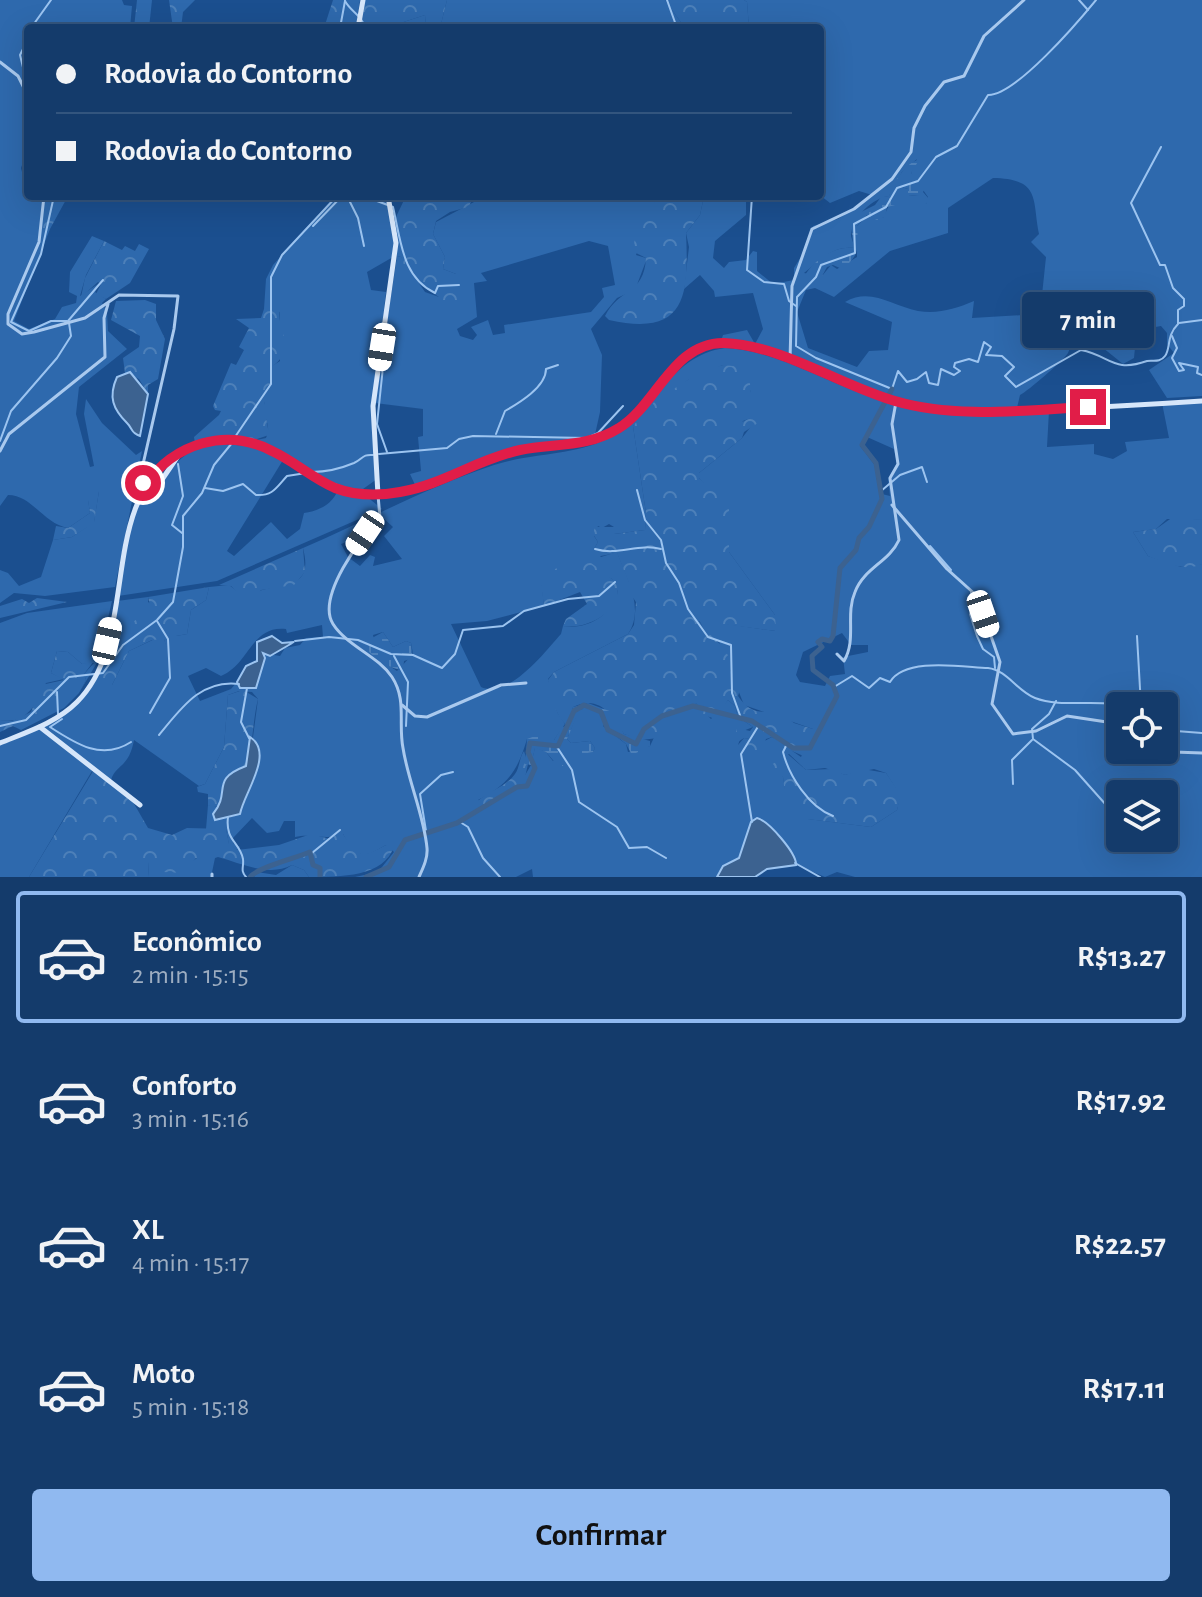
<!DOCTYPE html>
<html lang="pt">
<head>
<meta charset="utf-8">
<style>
	body { margin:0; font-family:"Alegreya Sans",sans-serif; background:#214673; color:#f1f3f6; height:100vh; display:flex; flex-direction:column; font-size:30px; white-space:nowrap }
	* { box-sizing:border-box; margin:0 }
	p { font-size:26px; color:#9dadc1 }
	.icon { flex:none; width:44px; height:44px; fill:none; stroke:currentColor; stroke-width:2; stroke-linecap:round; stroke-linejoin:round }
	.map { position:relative; height:877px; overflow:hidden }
	.details { display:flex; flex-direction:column; background:#143b6b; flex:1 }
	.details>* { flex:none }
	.top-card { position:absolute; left:24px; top:24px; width:800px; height:176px; border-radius:8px; box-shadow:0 8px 32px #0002,0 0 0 2px #33557e; display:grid; align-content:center; height:176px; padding:0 32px; background:#143b6b }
	.buttons { position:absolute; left:1106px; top:692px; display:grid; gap:16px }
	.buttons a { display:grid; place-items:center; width:72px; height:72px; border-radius:8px; background:#143b6b; box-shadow:0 8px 32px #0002,0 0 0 2px #33557e; font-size:40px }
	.end { position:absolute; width:36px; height:36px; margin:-18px; border:10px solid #e11d48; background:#fff; box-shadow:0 0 0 4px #fff }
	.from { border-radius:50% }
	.bubble { position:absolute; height:56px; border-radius:8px; background:#143b6b; box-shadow:0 8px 32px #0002,0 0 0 2px #33557e; font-size:26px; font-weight:700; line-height:56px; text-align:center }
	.car { position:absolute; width:24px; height:48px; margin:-24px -12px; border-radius:10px; box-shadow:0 0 6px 2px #0007; background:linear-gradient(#fff 24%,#345 0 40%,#fff 0 76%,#345 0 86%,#fff 0) }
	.top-card b { display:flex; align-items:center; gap:28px; height:76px; font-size:30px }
	.top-card b+b { border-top:2px solid #33557e }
	.top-card i { width:20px; height:20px; background:#f1f3f6 }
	ul { padding:14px 0 0; list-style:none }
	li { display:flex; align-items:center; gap:24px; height:132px; margin:0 16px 12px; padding:0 16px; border:4px solid transparent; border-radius:8px }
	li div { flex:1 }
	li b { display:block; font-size:30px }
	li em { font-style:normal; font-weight:700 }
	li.current { border-color:#90b9f0 }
	li>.icon { width:72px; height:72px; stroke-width:1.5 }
	.cta { display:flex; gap:16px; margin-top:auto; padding:16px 32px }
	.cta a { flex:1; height:92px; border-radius:8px; background:#90b9f0; color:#111; font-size:32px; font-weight:700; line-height:92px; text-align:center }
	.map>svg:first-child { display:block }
	.grass { fill:#2e69ad; fill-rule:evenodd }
	.forest { fill:url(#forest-crowns) }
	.wetland { fill:url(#wetland-marsh) }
	.water { fill:#3c6290; stroke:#9cc4f0; stroke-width:2 }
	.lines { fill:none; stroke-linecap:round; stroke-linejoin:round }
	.stream { stroke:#9cc4f0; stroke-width:2 }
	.river { stroke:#3c6290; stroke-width:5 }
	.street { stroke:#a9c9ee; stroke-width:3 }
	.secondary { stroke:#d6e6fa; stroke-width:5 }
	.route { stroke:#e11d48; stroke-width:10 }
</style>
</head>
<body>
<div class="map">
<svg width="1202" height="877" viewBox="0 0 1202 877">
	<defs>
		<pattern id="forest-crowns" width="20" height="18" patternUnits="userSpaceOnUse" patternTransform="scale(2)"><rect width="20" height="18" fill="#2e69ad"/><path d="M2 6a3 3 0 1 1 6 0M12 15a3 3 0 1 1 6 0" fill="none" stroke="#4d80b9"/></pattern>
		<pattern id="wetland-marsh" width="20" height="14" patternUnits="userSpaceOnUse" patternTransform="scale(2)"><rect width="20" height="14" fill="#2e69ad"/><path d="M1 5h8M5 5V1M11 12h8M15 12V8" fill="none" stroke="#4d80b9"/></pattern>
	</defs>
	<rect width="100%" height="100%" fill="#1b4f8f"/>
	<g class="grass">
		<path d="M0,0H122L124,5L132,6L130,28H28V147L21,168L28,196H42L40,229H50L14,321L29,329L55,319L62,307L76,303L77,296L69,292L70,272L92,236L104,241L86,275L80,296L101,282L95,292L106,299L102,303L107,312L108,331L127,349L79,387L76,414L90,467L94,466L84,414L86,399L102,423L136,455L142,451L115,587L45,596L14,593L0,603V570L8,573L19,586L41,577L53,540L72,537L94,522L99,491L88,499L90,513L68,528C44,524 32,495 8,495L0,506Z"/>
		<polygon points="447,0 665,0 685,28 440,28"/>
		<path d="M744,0H1202V396L1167,398L1149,370L1174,353L1167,344V333L1161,326L1150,328L1136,338L1134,358L1123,364L1087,335L1075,334C1072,340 1071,347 1068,353C1063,361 1028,391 1020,395L1017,408C976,411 935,410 895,400C835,383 782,350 720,344L723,335L747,330L755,344L763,329L753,293L715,297L714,291L700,275L684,289L689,247L686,233L700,215L704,196H746V215L715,241L713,258L724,268L729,262L746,260L753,251L757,252V271L773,284L794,280V268L807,247L813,226L838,219L872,195L859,191L830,203L821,196L814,199L811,196H820V28H749L747,2ZM917,159L911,173L928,197L926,204L918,195L909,196L908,189L898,186L883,218L868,215L857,226V257L837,269L831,265L822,276L804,273C820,261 833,245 854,248C854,244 852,240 851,236C850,219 874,197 889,196L902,172ZM993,178C1041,179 1032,199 1039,234L1031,242L1046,257L1040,314L972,318L974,301C955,309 939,314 918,311C892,306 871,287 845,302L892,322L888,350L869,351L857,367L808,348L797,312L806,290L815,288L834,297L890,251L948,233V208Z"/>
		<polygon points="425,15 426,28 385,28"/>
		<path d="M335,196H387L395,237L393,257L367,272L371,290L386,292L373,402L377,479L363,489C321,491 290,451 251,441L266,438C272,424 263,419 264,405C265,392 273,381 272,366L280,361V312L264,309L266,279L273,265Z"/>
		<path d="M475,196H663L656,200L636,255L646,258V261L635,290L617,298L591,329L602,355L600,412L594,439L494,454L416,487L410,474L421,471L418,437L423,436V409L375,403L397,256L401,257L425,292L439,297L456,274L443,269L445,257L433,234L436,222L474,202ZM589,241L608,246L615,285L602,288L604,297L591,312L504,325L505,333L493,335L488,320L471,327L477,335L473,340L460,336L457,329L477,317L474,283L487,281L481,273Z"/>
		<path d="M725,348C774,350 824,381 871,397C930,417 988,415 1049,411L1047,447L1094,444V454L1113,459L1127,451L1125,442L1169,438L1162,403L1202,400V520L1167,519L1156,529L1133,532L1148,556L1181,567L1202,564V877H855L837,872L825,877L796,865L794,854L761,818L751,822L739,858L725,865L717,877H533L532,869L516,877H355L378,872L394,852L386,845C364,858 357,860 343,834C326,841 313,833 295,837V821H284L279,831L267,833L252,818L233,838V843L240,847L237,850L229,845L226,829H206L208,805L219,807L215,811L228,818L240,814L257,772L253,737L258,699L252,692L239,691L228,695L224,747L205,784L199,786L134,740C129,768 116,764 111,780L92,771L29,877H0V745C34,731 72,718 93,685H112L129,651L159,637L164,639L169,653L176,636L187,634L191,610L206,600L209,587L229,585L244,596C254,596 254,593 262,590C289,582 313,587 303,548C366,521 429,486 494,465C531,453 571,456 607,439C655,416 667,356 725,348ZM723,365L751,391L742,421L759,416L742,438L699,473V478C734,513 727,504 729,552L775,615V631L699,620L706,633L719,642L744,705L813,729L801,757L772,737L740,754L750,739L744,738L738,745L743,731L753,727L738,717L735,706L728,700L711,719L696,703L665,714L650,746L628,752L626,744L603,726L605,717L593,711L579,709L567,739L571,743L590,741L595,748L593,752L575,753L553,761L546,752L535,747L531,765L518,787L488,804L478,800C508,785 518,770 527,739L554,740L565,724L557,712L548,679L554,672L628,634C645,609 627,578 617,552L601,557L594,549L598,542L594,536L598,526L602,528L609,524L614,527V534L645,530L646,513L633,426L688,380ZM867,437L894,449L897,463L888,479L890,496L882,494L876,477L877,468L860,446ZM381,516L393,527L384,536L402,559L373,566L375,557L370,555L360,566L348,557L341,544L354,539L360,543ZM602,574L612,579L618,591C612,615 588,630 563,626L561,634C544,653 509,699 481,687L451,624L487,621L544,606L541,577ZM322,625L323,637L306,638L300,645L285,648L280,656L262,653L264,661L256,688H240L237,682L231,689L200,701L188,676L206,668L221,676C250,664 251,625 286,629L287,633ZM383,632L393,647L406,641L411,643L413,654L397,671L379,659L373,635ZM842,633L851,645H868V652L843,657L845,674L830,676L825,686L800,682L796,675L803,652ZM1120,706H1164V750H1120ZM789,754L806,770L825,768L845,775L874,769L886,773L900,795L897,810L871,827L808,819L785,789L783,777L771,767ZM1120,794H1164V838H1120Z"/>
		<path d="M221,444L250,446L283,460L227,551L234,556L271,522L287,539L300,529L304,513C318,511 332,505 338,490L366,496L382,509L217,581L118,596C124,568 125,523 143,499C147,493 157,490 161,483C179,458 188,447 221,444Z"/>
		<polygon points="148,597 148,602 158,609 103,662 117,601"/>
		<path d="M112,601L98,661L79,693L86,680L84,674L94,663L82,664L68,652L57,651L51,673L64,679L46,683C36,704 27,725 0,720V623L27,613Z"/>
		<polygon points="197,858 215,858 211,877 149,877 148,862 187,865"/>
		<polygon points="292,865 304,870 309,877 254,877 257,872 276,875"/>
	</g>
	<g class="forest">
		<polygon points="137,0 152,0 149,28 134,28"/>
		<polygon points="169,0 195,0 183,12 181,28 173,28"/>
		<polygon points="333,0 360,0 356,28 324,28"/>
		<polygon points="364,0 447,0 440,28 426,28 425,15 385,28 360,28"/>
		<polygon points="665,0 744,0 747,2 749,28 685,28"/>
		<polygon points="42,196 68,196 50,229 40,230"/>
		<path d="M406,196H475L468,207L450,212L436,221L433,234L445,257L443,269L456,274L463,290L457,316C442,289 412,292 401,257L397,256L395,219Z"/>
		<path d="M663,196H704L700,215L686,233C689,297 686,337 609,320L605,316C619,288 644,295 646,258L634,252C633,230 644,208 663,196Z"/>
		<polygon points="104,241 122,250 125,246 135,251 139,244 149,249 130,283 106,299 96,294 101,284 98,282 81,297 85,278"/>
		<polygon points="145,300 156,304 156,320 165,339 158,379 148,385 148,394 139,379 125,373 123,358 139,347 140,336 111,320 116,301"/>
		<path d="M264,309H280C276,333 298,346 273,366L272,384L264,404L269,435L251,441L195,443L194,437L219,415L221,411L215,410L213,406L231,363L236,365L244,350L239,347L249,328L236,319L261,318Z"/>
		<path d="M723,365L743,367L750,384L753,411L742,422L768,409L773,408V413L744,432L742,438L699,473V478L729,504V552L775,615L776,631L699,621C710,640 733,646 730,671L737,673L741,686L738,696C749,712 759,714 777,710L794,723L813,729L815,751L808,758L785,748L772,737L766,739L759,758H741L740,754L750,739L744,738L733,745L737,728L750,731L753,727L738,717L735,706L728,700L715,719L704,715L696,703L688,710L665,714L658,738L641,740L624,734C612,716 600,694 573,707L568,726C555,717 551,695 548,680L554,672L628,634L634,625L636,602L629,592V583L617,553L595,557L594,549L598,542L593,534L595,527H614V534L645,530L646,513L633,426L655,401L700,372Z"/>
		<polygon points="90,476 99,491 94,523 72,537 53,540 56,526 68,528 90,513 86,487"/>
		<path d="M1173,517L1202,520V564C1184,572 1165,563 1148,556L1133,532L1156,529Z"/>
		<polygon points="303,548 305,572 294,585 261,590 249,603 231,586 219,585"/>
		<path d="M590,562L617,583C624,611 587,630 563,626L566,619L587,604L580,592L544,606L540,577L557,568Z"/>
		<path d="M209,587L206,600L191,610L187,634L176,636V651L168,653L164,639L152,640L129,651L112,685H93L103,662L112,656C112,631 135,619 156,610L150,606L148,597Z"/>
		<polygon points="37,598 67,602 0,618 0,606 22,599 29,603"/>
		<polygon points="57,651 68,652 82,664 94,661 84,674 86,680 79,693 64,708 21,730 13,726 0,732 0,720 12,721 31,712 41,685 64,680 51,673"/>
		<path d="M243,690L258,699C252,724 254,742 246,766C223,774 223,782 221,805L213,807L208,805V794L198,792L197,787L205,784L224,747L228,695Z"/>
		<polygon points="783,750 806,770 832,769 845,775 863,769 886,773 901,795 897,810 871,827 807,819 786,803 783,777 770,773 769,766 778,761"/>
		<path d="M524,751L528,764L524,782L478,810L473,806C484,792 504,789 515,774C520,767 519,758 524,751Z"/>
		<path d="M95,768L133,802L148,828L172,835L187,828L226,829L229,844L237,850L279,845L311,834L330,839L341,831C358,856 359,860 386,845L394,846C385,877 340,877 309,877L304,870L292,865C269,877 243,864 218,857L209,860L196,858L184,873L163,872L148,862L149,877H29Z"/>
	</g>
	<g class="wetland">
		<path d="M919,160L911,173L926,187L923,192L929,199L926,204L919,203L918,195L908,196V189L898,186L899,204L887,207L885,217L877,220L867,215L857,226C858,248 861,254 842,269L833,265L827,267L821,278L805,275C814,261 834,245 854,248L851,228L855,215L875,205L881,197L889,196C894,183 905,162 919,160Z"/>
		<path d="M383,632L393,647L406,641L411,643L413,658L404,661L403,670C390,670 371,655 361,644Z"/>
		<polygon points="588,703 612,712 624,734 650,741 650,746 632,755 626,744 603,725 604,717 580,709 567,739 571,743 590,741 595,748 593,752 566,757 563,766 558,766 546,752 535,748 531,765 525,764 527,739 549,731 554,740 562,727 568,726 573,707"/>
	</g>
	<g class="water">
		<path d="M130,372L148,394L140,436C131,433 133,429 127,423C113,409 108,397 117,377Z"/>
		<polygon points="272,636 282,643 294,642 270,656 263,653 265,658 256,688 240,688 237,682 246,666 257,661 257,642"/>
		<path d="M250,737C275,753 244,793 240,814L215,820L213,814C232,791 209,780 246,766Z"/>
		<path d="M757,818C769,821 797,854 796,865L767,869L755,877H717L723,866L739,858L751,822Z"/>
	</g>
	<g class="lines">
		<g class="stream">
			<polyline points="667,0 677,28"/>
			<polyline points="1079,0 1088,10"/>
			<path d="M1096,0C1078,22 1015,96 988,95L957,146L936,157L918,181L897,188L886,207L854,224L855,253L821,265L816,277L797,297L796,346L816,358L892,389L898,371L907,382L917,379L926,372L929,383L938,385L941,369L954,375L960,371L954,367L955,363L969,359L978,362L984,342L991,347L986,355L1002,356L1014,367L1005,376L1016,387L1081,350C1111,356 1113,373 1147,361C1153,360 1160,363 1165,356C1171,348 1166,336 1178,324V310L1184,306V299L1173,288L1165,265H1160L1131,203L1161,147"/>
			<path d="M345,1C351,12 362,15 365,28"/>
			<polyline points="31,28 51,0"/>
			<polyline points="340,28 345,1"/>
			<polyline points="28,39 20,55 28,88"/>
			<polyline points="54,196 41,254 11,322 29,331 51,321 67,321"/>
			<polyline points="347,196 358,218 364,246"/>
			<path d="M374,196L377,201L393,207C401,241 402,277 435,293L438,286L459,285"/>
			<polyline points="752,196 747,270 764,282 784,284 789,301 796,306"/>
			<polyline points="313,226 342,196"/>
			<polyline points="68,321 103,280"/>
			<polyline points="1179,323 1202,320"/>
			<polyline points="1172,336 1177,348 1172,358 1179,371 1184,370 1179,363 1198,367 1197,373 1202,375"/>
			<polyline points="383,367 377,424 387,452"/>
			<path d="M496,434L505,411C519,403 546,387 546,369L558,365"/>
			<polyline points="235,437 271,384 271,277 282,255 337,196"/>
			<polyline points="0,441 11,411 57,358 71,336 69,323"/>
			<polyline points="379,454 447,448 459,439 473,436 587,438 598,433 623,406"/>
			<polyline points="178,464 183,496 172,525 182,533"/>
			<path d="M312,472C325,472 342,468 354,463C363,459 362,454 373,455"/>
			<path d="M205,488L223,491L243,484L256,495C273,496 276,488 287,476L306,473"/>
			<polyline points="637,490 645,520 661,540 666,563 679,583 688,609 708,637 731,645 732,693 741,718"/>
			<polyline points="881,491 900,475 922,467 927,482"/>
			<polyline points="930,546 951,570"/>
			<path d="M595,549C618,556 638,543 661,549"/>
			<polyline points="971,592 974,604 970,614 977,636 983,649 994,657 995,668"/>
			<polyline points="1137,636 1141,706"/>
			<polyline points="295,641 329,637 358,640 391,654 413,655 442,668 455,654 463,630 503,626 524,611 568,599 599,596 615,582"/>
			<polyline points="394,656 408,682 406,726"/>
			<path d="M834,687L852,676L869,688L880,678L890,682C905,657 962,667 988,668C1007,670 1017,691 1035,698C1060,708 1100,699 1130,706"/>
			<polyline points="247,688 241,722 249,738"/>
			<polyline points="57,692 58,714"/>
			<polyline points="1056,701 1049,714 1032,729 1033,739 1075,770 1115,815"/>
			<polyline points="150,713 170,678 168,639 157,621"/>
			<path d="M62,719L50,727C76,744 102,761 131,742"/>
			<polyline points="1164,719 1176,731 1202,733"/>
			<polyline points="0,726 26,720 69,677 103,673 123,645 157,620 173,602 183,547 183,516 202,493 214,465 232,443"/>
			<path d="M159,735C180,710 200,679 239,684"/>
			<path d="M787,744L783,752C789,776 809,807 833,816"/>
			<polyline points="557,747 572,770 579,802 617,827 629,848 647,847 666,858"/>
			<polyline points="1013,784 1012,760 1032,740"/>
			<path d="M228,817C225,841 240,842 243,859C244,868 240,870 246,877"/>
			<polyline points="460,822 468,827 483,858 500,877"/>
			<polyline points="752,822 741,754 759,725"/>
			<polyline points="426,831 420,794 441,775 453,772"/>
			<polyline points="312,853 340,830"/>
			<polyline points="795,863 820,877"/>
		</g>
		<g class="river">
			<path d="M250,877C258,867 296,858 310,852L313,865L320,868V877"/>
			<polyline points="366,877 389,867 405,840 457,823 517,787 527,786 535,768 528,752 530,743 558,746 574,711 584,705 601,712 608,730 636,744 644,729 662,716 693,706 752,721 793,748 810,748 837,696 833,685 813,670 812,656 822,647 818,642 822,639 830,641 833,636 840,568 856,550 859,538 869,527 882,499 876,463 862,445 892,389"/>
		</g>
		<g class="street">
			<polyline points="0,62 18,76 28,96"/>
			<polyline points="44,196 39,242 8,314 8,324 22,334 34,332 85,318 119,295 178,296 174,329 141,473"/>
			<polyline points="790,360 792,286 812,229 854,209 892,179 911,152 914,128 925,106 944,82 964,76 984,36 1024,0"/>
			<polyline points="0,451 9,434 105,357 104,318 108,304"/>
			<circle cx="151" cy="477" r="10"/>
			<path d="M378,495L380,518C361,537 316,597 333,624C347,646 378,656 392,677C407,700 398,723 403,748C408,781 424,815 427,848C428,858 423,868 419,877"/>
			<polyline points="892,505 947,569 977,596 1000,662 992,704 1013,734 1036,731 1067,716 1120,724"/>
			<path d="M837,654L844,661C857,639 845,615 855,592C864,568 889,562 899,540L890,478L898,464L892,424L896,402"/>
			<polyline points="402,705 415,716 427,717 501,685 526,683"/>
			<polyline points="1164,745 1174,752 1202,753"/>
			<polyline points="212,877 212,874"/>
		</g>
		<g class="secondary">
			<polyline points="358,28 363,0"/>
			<polyline points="161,481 178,456"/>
			<polyline points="138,495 141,478"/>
			<polyline points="378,495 373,406 396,243 388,196"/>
			<polyline points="140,500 155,487"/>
			<polyline points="40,727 140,805"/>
			<path d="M0,743C27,732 56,723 77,702C142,637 95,502 181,452C261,407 303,496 378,495C428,494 471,462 518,451C553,442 592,450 623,426C654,402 673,350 714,344C766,336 853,393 909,405C947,413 987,411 1026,410C1085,408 1143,405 1202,401"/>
		</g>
	</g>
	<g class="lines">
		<path class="route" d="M143,483L145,485C175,443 226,427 272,451C294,461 312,478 335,488C356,496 378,496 400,492C442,485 478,459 520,450C555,443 587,448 619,428C656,406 673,342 724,343C782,345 839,385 895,401C956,419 1025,410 1088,407"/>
	</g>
</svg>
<div class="buttons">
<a><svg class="icon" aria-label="locate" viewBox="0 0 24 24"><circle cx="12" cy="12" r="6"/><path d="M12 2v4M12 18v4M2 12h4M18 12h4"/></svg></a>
<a><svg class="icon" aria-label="layers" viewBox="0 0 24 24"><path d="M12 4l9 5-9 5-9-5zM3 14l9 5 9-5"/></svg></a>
</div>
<i class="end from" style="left:143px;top:483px"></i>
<i class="end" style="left:1088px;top:407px"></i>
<div class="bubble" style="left:1022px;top:292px;width:132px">7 min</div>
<i class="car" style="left:382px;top:347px;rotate:189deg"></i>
<i class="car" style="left:365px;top:533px;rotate:214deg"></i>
<i class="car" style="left:983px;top:614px;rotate:161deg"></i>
<i class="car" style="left:107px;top:641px;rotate:13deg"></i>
<div class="top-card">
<b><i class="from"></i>Rodovia do Contorno</b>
<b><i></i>Rodovia do Contorno</b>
</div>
</div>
<section class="details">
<ul>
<li class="current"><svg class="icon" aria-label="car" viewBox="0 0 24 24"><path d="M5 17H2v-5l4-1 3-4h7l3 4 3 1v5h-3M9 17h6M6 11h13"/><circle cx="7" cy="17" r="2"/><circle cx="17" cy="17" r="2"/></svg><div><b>Econômico</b><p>2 min · 15:15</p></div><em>R$13.27</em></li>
<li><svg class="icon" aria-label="car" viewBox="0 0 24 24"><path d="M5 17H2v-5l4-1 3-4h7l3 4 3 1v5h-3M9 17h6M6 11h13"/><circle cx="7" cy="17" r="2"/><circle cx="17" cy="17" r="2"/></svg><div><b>Conforto</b><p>3 min · 15:16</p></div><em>R$17.92</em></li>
<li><svg class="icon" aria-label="car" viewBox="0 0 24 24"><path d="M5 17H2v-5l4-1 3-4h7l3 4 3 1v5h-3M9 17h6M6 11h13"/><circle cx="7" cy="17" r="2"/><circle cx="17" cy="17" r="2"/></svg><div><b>XL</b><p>4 min · 15:17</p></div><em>R$22.57</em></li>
<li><svg class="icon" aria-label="car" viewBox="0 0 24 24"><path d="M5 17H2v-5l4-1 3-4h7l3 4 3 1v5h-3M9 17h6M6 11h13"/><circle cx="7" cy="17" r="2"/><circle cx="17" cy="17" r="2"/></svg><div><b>Moto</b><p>5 min · 15:18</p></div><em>R$17.11</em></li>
</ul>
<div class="cta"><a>Confirmar</a></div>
</section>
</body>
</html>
